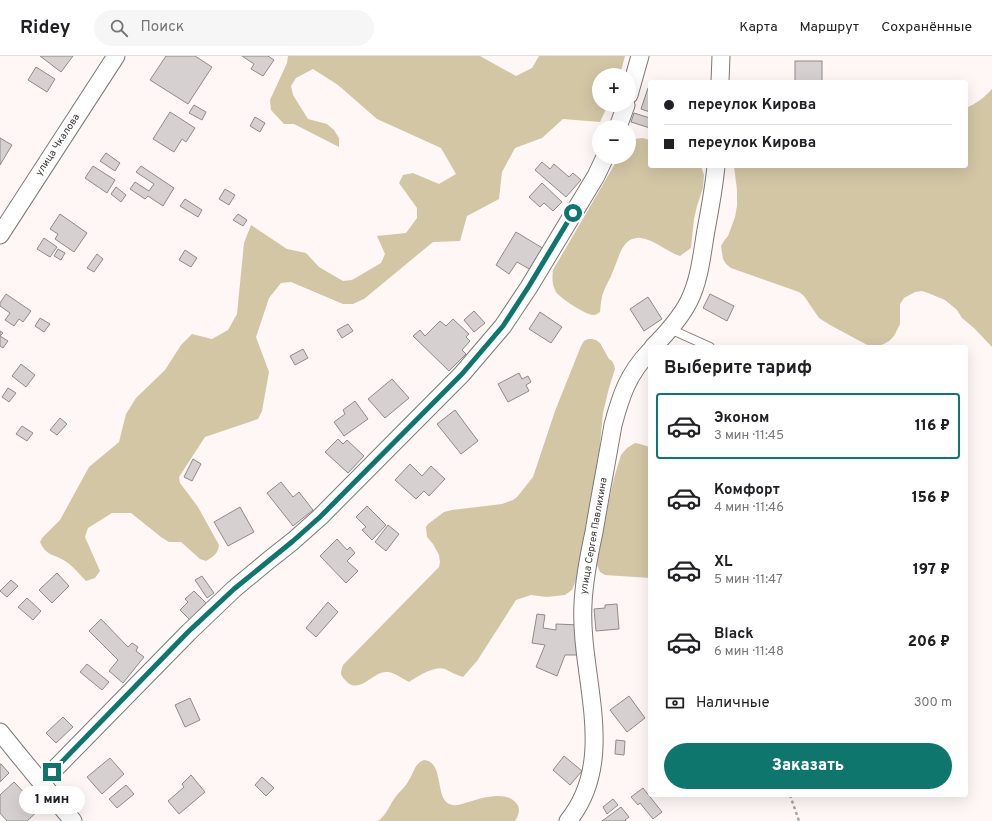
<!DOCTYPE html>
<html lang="ru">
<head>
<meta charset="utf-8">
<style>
	body { margin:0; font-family:Overpass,sans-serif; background:#f6f6f6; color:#202124; height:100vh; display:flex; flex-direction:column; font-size:15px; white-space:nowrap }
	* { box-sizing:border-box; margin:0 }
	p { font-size:13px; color:#757577 }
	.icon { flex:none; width:22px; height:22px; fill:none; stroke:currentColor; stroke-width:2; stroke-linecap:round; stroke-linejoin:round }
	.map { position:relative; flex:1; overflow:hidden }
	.details { position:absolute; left:648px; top:289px; width:320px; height:452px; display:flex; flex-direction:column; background:#fff; border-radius:4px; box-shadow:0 4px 16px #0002 }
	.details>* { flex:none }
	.top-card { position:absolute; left:648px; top:24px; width:320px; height:88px; border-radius:4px; box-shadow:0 4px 16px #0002; display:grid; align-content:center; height:88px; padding:0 16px; background:#fff }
	.fabs { position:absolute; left:592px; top:12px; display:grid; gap:8px }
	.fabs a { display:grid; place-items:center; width:44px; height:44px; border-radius:50%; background:#fff; box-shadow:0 4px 16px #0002; font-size:20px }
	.end { position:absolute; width:18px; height:18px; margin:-9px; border:5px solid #0f766e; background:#fff; box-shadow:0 0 0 2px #fff }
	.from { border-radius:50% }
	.bubble { position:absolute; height:28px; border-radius:14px; background:#fff; box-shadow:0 4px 16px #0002; font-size:13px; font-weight:800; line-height:28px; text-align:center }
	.top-card b { display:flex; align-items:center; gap:14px; height:38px; font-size:15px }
	.top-card b+b { border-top:1px solid #e0e0e0 }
	.top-card i { width:10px; height:10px; background:#202124 }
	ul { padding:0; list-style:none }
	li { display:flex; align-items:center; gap:12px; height:66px; margin:0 8px 6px; padding:0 8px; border:2px solid transparent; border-radius:4px }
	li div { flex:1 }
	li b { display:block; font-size:15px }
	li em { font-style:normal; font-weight:800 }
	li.active { border-color:#0f766e }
	li>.icon { width:36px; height:36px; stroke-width:1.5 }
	h2 { padding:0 16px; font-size:18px; line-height:48px }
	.pay { display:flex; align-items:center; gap:10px; height:44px; padding:0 16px; font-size:15px }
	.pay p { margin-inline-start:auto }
	.cta { display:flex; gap:8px; margin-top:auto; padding:8px 16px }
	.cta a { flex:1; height:46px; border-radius:24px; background:#0f766e; color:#fff; font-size:16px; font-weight:800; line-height:46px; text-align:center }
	header { display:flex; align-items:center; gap:24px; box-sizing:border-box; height:56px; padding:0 20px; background:#fff; border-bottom:1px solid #e0e0e0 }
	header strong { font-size:19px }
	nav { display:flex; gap:22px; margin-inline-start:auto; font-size:14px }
	.search { width:280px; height:36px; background:#f6f6f6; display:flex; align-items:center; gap:10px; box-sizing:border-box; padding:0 14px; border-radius:22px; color:#757577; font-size:15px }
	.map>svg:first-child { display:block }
	.green { fill:#d2c6a5 }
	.building { fill:#d7d0d1; stroke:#918a8b }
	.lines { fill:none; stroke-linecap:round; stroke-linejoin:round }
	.lane-casing { stroke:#7e7876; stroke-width:10 }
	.street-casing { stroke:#7e7876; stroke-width:19 }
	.path { stroke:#aaa5a3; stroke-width:2.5; stroke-dasharray:3 3; stroke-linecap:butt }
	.lane { stroke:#fff; stroke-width:8 }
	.street { stroke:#fff; stroke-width:17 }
	.route { stroke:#0f766e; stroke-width:5 }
	.labels { text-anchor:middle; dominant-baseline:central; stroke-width:4; stroke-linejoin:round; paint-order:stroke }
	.street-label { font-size:10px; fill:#3b3837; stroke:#fff }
</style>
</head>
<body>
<header>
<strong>Ridey</strong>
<div class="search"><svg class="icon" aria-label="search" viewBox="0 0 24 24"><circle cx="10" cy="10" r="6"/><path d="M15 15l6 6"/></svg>Поиск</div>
<nav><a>Карта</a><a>Маршрут</a><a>Сохранённые</a></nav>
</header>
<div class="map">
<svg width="992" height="765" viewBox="0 0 992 765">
	<rect width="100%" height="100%" fill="#fef7f5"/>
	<g class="green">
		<path d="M288,0H480L516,20L532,12L539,0H625L620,19H599V49H608L600,66L563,63L542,82L515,92L502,116L499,143L467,160L460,185L433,186L364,243L353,248H343L291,226L281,227L269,242L256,281L269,316L262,355L258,363L205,381L179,421L180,427L198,451L219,489C218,498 213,501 206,505L200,503L181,486H169L161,481L131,457H112L88,472L85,481L100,515L95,522L86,525C80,519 72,509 65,505C54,498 46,500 40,486L42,482L60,464L89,411L119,386L126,358L136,342L165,314L181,289L192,278L212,283L228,274L237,258L244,187L251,169L287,193L306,197L319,211L343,225L352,224L381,207L385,198L377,180L406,177L417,162V152L399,127L403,119L413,117L439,128L456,118L441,92L377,63L338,29L313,13L296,22L291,30L293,39L308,63L327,68L334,74L339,82V91L294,68H284L271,54L270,44L287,7Z"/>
		<path d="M992,33V291L974,272L962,262L957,254L945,244L928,237L922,235L915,236L904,242L900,248V268L894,280L889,285L884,288L875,291H871L830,269L819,262L804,240L799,236L731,212L726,208L723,203L721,190L724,185L728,180L735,161L737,150V134L734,110H966V52C976,48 985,41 992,33Z"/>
		<path d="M643,82L650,84V110H701L704,119L703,132L697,150L694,163L691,192L680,200C667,196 655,184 641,182C622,180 619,202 613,215C611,222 606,228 604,235C601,241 601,249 600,256C598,257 596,259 594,259C587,260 560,242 556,236C552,229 552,222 553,214L619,101H629V87L634,83Z"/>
		<path d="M588,283H592L596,284L600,287L609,303L612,305L614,309L615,313L609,332L603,357L600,388L599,415L579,517L572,534L565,539L547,541L531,539L516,544L477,605L463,621C456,619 451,616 445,613C435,609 418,620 409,626C403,623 393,615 386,616C373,616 360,638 347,626C345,624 342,621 341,618C341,615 342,612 343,609L439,511L440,506L439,499L433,488L427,481L426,471L428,468L444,456L452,454L502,448L513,444L517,441L533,421L555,355L581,290L584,285Z"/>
		<polygon points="635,387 640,388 650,391 650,522 605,519 600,516 597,509 598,494 614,422 621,399 627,392"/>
		<path d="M424,704C446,706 433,747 453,749C456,750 461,748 465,747C479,743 506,733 517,748C521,754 518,760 515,765H378C387,759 390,747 397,739C401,734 406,730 409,724C414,717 414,708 424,704Z"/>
	</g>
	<g class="building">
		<polygon points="40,0 73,0 61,16"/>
		<polygon points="166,0 195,0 212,11 188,48 150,24"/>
		<polygon points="242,0 268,0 274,4 263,20 251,13 254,8"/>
		<rect x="795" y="5" width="27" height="21"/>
		<polygon points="36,11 55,23 47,36 28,24"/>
		<polygon points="648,32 650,32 650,60 649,60 650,56 641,53"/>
		<polygon points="194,49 206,56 202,64 189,57"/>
		<polygon points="170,56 195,72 186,86 182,83 174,96 153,83"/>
		<polygon points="634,57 650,62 650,72 631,66"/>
		<polygon points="255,61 265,67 260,76 250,70"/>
		<polygon points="0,82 12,89 0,109"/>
		<polygon points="106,97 120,107 115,115 100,105"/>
		<polygon points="542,106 550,113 554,108 569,121 573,117 581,124 566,141 535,114"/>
		<polygon points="93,110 115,124 107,137 85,122"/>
		<polygon points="141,110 174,132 163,150 148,140 145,143 130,133 135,126 149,135 154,128 136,116"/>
		<polygon points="542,127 562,146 553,155 544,147 540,151 529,141"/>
		<polygon points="116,131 126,139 121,146 111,138"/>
		<polygon points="225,133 235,139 229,149 219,143"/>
		<polygon points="185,143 202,154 198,161 180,150"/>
		<polygon points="60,158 87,177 74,196 55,183 58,178 50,173"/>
		<polygon points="238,158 247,164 243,170 233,164"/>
		<polygon points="516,176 544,193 531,214 517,206 509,218 496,209"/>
		<polygon points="44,182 57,191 50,201 37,193"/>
		<polygon points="58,193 65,197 61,204 54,200"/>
		<polygon points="185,194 197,202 191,211 179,204"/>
		<polygon points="97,198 103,203 94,216 87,212"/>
		<polygon points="6,238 31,255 23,266 19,263 14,270 5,264 10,257 0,250 0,247"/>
		<polygon points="710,238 734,250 727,265 703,252"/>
		<polygon points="648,241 662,263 644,275 630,253"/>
		<polygon points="474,255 485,267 474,276 464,264"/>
		<polygon points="540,256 562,271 551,287 529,273"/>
		<polygon points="40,262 50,268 44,276 35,270"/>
		<polygon points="453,263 469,278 466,281 470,285 462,294 466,298 449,315 413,280 420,274 425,280 440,265 446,270"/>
		<polygon points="348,268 353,275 342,282 337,274"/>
		<polygon points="0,275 3,277 0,280 8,285 3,292 0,290"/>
		<polygon points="303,293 308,302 295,309 290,300"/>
		<polygon points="21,308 35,319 26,331 12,320"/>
		<polygon points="519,317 522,323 528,320 531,326 526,329 529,335 508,346 498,328"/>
		<polygon points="392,323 409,342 385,362 368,343"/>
		<polygon points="8,332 16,337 9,346 2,341"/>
		<polygon points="355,345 368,363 344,380 334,366 345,358 343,354"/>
		<polygon points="455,354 478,385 461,398 437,368"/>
		<polygon points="60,362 67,368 57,379 50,374"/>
		<polygon points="22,370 33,377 27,385 16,378"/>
		<polygon points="338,383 343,388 347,384 364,400 348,417 325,396"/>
		<polygon points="193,403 201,408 192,425 184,421"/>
		<polygon points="410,408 422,420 431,410 445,423 429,440 424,435 416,443 395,424"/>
		<polygon points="281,426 293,441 299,436 313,454 293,470 267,437"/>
		<polygon points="367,450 386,469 372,484 362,474 366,471 356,461"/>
		<polygon points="240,451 254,476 228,490 214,466"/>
		<polygon points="388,469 399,478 386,495 375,486"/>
		<polygon points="337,483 347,494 350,491 355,497 347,505 358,515 346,527 320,500"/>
		<polygon points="57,517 69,530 52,547 39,534"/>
		<polygon points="202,520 214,537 207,542 195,524"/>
		<polygon points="11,524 18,530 7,541 0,535"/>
		<polygon points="194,535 207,548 190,564 180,554 188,546 185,543"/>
		<polygon points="27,542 41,555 33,564 18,551"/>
		<polygon points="328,546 338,556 316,581 306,572"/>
		<polygon points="617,548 619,573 596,575 594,553 605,552 605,549"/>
		<polygon points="537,558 545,559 543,572 556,574 556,568 580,569 579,599 565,599 557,620 536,611 545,589 532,587"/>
		<polygon points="101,563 128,591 132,587 138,591 136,595 144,601 123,627 109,615 118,604 89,575"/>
		<polygon points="87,608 109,626 102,634 80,616"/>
		<polygon points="629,640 645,662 627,676 610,654"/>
		<polygon points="190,642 200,664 185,671 175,649"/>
		<polygon points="63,661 73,671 56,687 46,677"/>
		<polygon points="616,684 625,685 624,699 615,698"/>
		<polygon points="564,700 582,715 570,729 553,714"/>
		<polygon points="110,702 124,718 102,738 87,721"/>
		<polygon points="0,708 1,708 9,717 0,726"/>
		<polygon points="191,719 205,736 179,758 168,745 184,731 182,728"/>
		<polygon points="262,721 274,732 266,740 255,729"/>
		<polygon points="14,726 40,753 27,765 7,765 0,757 0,739"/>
		<polygon points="126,729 134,738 117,752 109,743"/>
		<polygon points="643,732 662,756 653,763 640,747 638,749 631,741"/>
		<polygon points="613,743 618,749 607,758 603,751"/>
		<polygon points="621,751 629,761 625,764 626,765 602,765"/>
	</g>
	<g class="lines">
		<g class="lane-casing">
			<polyline id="lane" points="670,273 710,291"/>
		</g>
		<g class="street-casing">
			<g id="street">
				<polyline points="720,26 721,0"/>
				<polyline points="629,39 640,0"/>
				<polyline points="618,71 626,49"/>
				<polyline points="0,179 116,0"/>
				<path d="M653,291C667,277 680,263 689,245C700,223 702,197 706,174C710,153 714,131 716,110"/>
				<polyline points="0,676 17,697 73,765"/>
				<polyline points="42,726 189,576 234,533 269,504 293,485 320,461 462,318 503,270 529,231 596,120 605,101"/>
				<path d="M568,765C619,702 579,620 583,548C584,524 589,499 594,476C600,440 607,404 613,369C621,339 628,318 650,295"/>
			</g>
		</g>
		<polyline class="path" points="790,739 799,765"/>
		<use href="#lane" class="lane"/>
		<use href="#street" class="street"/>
	</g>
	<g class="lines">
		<polyline class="route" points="52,716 188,576 234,533 293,485 320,461 462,318 503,270 529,230 573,157"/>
	</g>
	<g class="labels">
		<g class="street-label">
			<text transform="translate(58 89) rotate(-57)">улица Чкалова</text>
			<text transform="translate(594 480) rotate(-80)">улица Сергея Павлихина</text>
		</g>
	</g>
</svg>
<div class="fabs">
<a>+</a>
<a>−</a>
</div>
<i class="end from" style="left:573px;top:157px"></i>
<i class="end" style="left:52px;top:716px"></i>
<div class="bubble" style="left:19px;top:730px;width:66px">1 мин</div>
<div class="top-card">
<b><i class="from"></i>переулок Кирова</b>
<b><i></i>переулок Кирова</b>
</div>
<section class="details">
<h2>Выберите тариф</h2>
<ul>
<li class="active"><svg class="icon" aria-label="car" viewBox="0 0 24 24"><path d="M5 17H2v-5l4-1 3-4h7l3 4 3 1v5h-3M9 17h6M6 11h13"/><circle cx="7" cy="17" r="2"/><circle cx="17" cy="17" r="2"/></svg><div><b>Эконом</b><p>3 мин · 11:45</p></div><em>116 ₽</em></li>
<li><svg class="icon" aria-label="car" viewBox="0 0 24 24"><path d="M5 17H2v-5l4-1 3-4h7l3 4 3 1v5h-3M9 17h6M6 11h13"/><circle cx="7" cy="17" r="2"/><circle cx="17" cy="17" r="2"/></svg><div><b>Комфорт</b><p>4 мин · 11:46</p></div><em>156 ₽</em></li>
<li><svg class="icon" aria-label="car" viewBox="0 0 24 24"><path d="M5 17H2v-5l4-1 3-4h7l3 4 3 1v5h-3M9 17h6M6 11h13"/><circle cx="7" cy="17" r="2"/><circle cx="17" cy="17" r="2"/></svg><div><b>XL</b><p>5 мин · 11:47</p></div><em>197 ₽</em></li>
<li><svg class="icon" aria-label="car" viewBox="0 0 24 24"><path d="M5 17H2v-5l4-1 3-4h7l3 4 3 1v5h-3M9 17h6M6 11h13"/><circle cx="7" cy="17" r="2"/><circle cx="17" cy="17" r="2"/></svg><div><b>Black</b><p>6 мин · 11:48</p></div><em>206 ₽</em></li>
</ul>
<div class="pay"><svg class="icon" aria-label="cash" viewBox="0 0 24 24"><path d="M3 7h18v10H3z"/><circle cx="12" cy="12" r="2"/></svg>Наличные<p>300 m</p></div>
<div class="cta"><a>Заказать</a></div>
</section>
</div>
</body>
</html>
